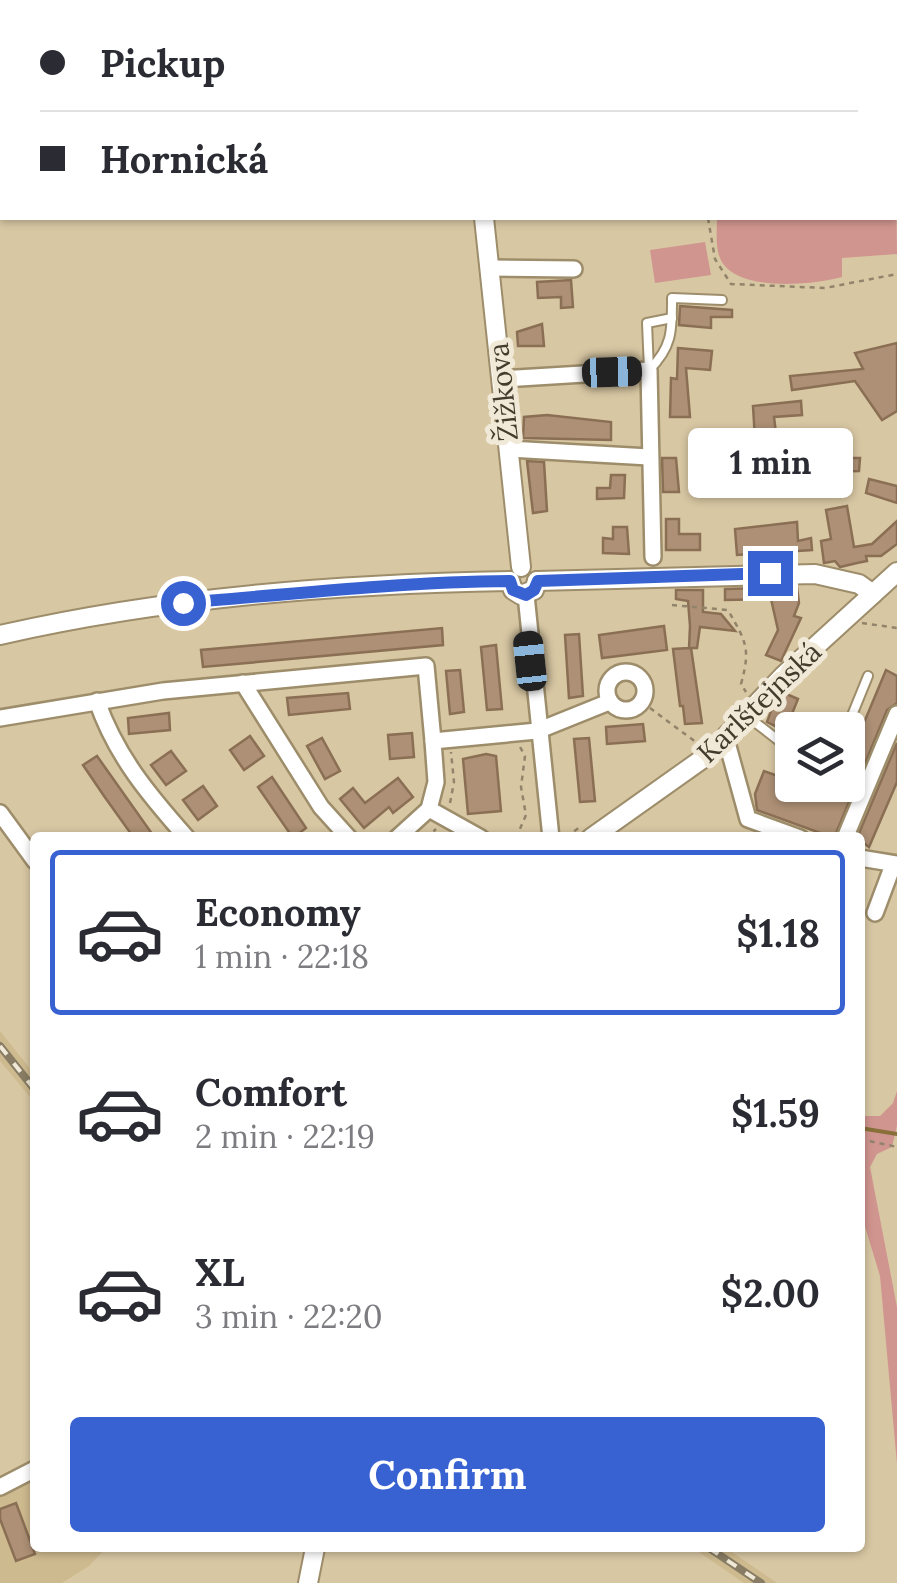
<!DOCTYPE html>
<html lang="en">
<head>
<meta charset="utf-8">
<style>
	body { margin:0; font-family:Lora,serif; background:#f7f7f7; color:#2b2b33; height:100vh; display:flex; flex-direction:column; font-size:38px; white-space:nowrap }
	* { box-sizing:border-box; margin:0 }
	p { font-size:32px; color:#7c7c81 }
	.icon { flex:none; width:55px; height:55px; fill:none; stroke:currentColor; stroke-width:2; stroke-linecap:round; stroke-linejoin:round }
	.map { position:relative; flex:1; overflow:hidden }
	.details { position:absolute; left:30px; top:832px; width:835px; height:720px; display:flex; flex-direction:column; background:#fff; border-radius:10px; box-shadow:0 2px 8px #0004 }
	.details>* { flex:none }
	.guide { position:absolute; left:0px; top:0px; width:898px; height:220px; box-shadow:0 2px 8px #0004; display:grid; align-content:center; height:220px; padding:0 40px; background:#fff }
	.fabs { position:absolute; left:775px; top:712px; display:grid; gap:20px }
	.fabs a { display:grid; place-items:center; width:90px; height:90px; border-radius:10px; background:#fff; box-shadow:0 2px 8px #0004; font-size:50px }
	.end { position:absolute; width:45px; height:45px; margin:-22px; border:12px solid #3861d2; background:#fff; box-shadow:0 0 0 5px #fff }
	.from { border-radius:50% }
	.bubble { position:absolute; height:70px; border-radius:10px; background:#fff; box-shadow:0 2px 8px #0004; font-size:32px; font-weight:800; line-height:70px; text-align:center }
	.car { position:absolute; width:30px; height:60px; margin:-30px -15px; border-radius:12px; box-shadow:0 0 8px 2px #0007; background:linear-gradient(#222 24%,#8ab4d8 0 40%,#222 0 76%,#8ab4d8 0 86%,#222 0) }
	.guide b { display:flex; align-items:center; gap:35px; height:95px; font-size:38px }
	.guide b+b { border-top:2px solid #e1e1e2 }
	.guide i { width:25px; height:25px; background:#2b2b33 }
	ul { padding:18px 0 0; list-style:none }
	li { display:flex; align-items:center; gap:30px; height:165px; margin:0 20px 15px; padding:0 20px; border:5px solid transparent; border-radius:10px }
	li div { flex:1 }
	li b { display:block; font-size:38px }
	li em { font-style:normal; font-weight:800 }
	li.selected { border-color:#3861d2 }
	li>.icon { width:90px; height:90px; stroke-width:1.5 }
	.action { display:flex; gap:20px; margin-top:auto; padding:20px 40px }
	.action a { flex:1; height:115px; border-radius:10px; background:#3861d2; color:#fff; font-size:40px; font-weight:800; line-height:115px; text-align:center }
	.map>svg:first-child { display:block }
	.built { fill:#ceba8f }
	.green { fill:#d1958f }
	.lines { fill:none; stroke-linecap:round; stroke-linejoin:round }
	.stream { stroke:#887038; stroke-width:4 }
	.building { fill:#ad9075; stroke:#8a6f54; stroke-width:2.5 }
	.service-casing { stroke:#9d8d6a; stroke-width:12 }
	.minor-casing { stroke:#9d8d6a; stroke-width:20 }
	.tertiary-casing { stroke:#9d8d6a; stroke-width:22 }
	.path { stroke:#91846a; stroke-width:2.5; stroke-dasharray:5 5; stroke-linecap:butt }
	.service { stroke:#fff; stroke-width:8 }
	.minor { stroke:#fff; stroke-width:15 }
	.tertiary { stroke:#fff; stroke-width:18 }
	.rail-casing { stroke:#887d64; stroke-width:8 }
	.rail { stroke:#f1e9d7; stroke-width:4; stroke-dasharray:11; stroke-linecap:butt }
	.route { stroke:#3861d2; stroke-width:12 }
	.labels { text-anchor:middle; dominant-baseline:central; stroke-width:10; stroke-linejoin:round; paint-order:stroke }
	.street-label { font-size:28px; fill:#433c2d; stroke:#f1e9d7 }
</style>
</head>
<body>
<div class="map">
<svg width="897" height="1583" viewBox="0 0 897 1583">
	<rect width="100%" height="100%" fill="#d8c7a3"/>
	<g class="built">
		<polygon points="0,1031 35,1075 35,1103 0,1061"/>
		<polygon points="35,1476 35,1548 106,1548 89,1566 62,1583 0,1583 0,1496"/>
		<polygon points="693,1548 726,1548 777,1583 744,1583"/>
	</g>
	<g class="green">
		<path d="M895,112L897,254L842,258V277C813,285 734,293 720,258C715,247 717,229 717,218H895Z"/>
		<polygon points="705,242 711,275 655,283 650,250"/>
		<polygon points="897,1091 897,1126 892,1147 877,1154 870,1167 897,1307 897,1464 880,1276 860,1210 860,1116 880,1116 893,1103"/>
	</g>
	<g class="lines">
		<polyline class="stream" points="860,1128 897,1134"/>
	</g>
	<g class="building">
		<polygon points="571,280 573,307 561,308 561,297 538,298 537,282"/>
		<polygon points="680,306 732,310 732,317 711,317 711,328 679,325"/>
		<polygon points="542,324 544,346 518,346 517,332"/>
		<polygon points="897,343 897,411 882,420 855,381 792,390 790,376 863,369 855,353"/>
		<polygon points="678,348 712,351 710,370 686,368 690,417 670,417 671,378 677,379"/>
		<polygon points="801,401 802,415 774,417 779,458 860,458 859,471 757,473 753,406"/>
		<polygon points="547,415 611,422 611,440 523,438 524,417"/>
		<polygon points="662,458 676,458 679,492 663,492"/>
		<polygon points="527,461 544,462 547,511 533,513"/>
		<polygon points="611,475 625,475 624,498 597,499 597,488 610,488"/>
		<polygon points="869,479 897,486 897,503 866,493"/>
		<polygon points="847,506 854,547 872,544 897,521 897,544 881,556 866,556 867,561 857,563 840,567 835,561 824,563 821,541 831,539 826,510"/>
		<polygon points="666,519 679,519 679,534 700,534 700,550 666,550"/>
		<polygon points="797,522 798,541 811,538 812,550 737,555 735,529"/>
		<polygon points="613,527 627,527 629,554 603,553 603,538 613,539"/>
		<polygon points="797,587 799,603 794,616 801,618 781,661 766,655 778,630 771,599 725,600 725,589"/>
		<polygon points="676,590 703,590 703,612 721,614 735,631 700,627 697,648 691,648 702,723 685,724 683,706 680,706 673,649 689,648 690,626 688,601 676,599"/>
		<polygon points="664,626 667,650 602,658 599,635"/>
		<polygon points="442,628 443,645 203,667 201,650"/>
		<polygon points="579,634 583,696 569,698 565,635"/>
		<polygon points="496,645 502,709 487,710 481,647"/>
		<polygon points="460,670 464,712 450,714 446,671"/>
		<polygon points="886,670 897,676 897,703 887,710 834,838 757,810 755,794 764,771 792,781 792,785 833,796 837,785 848,785 848,761"/>
		<polygon points="348,693 350,709 289,715 287,698"/>
		<polygon points="784,693 798,699 785,731 767,722 774,703"/>
		<polygon points="169,713 170,730 129,734 128,718"/>
		<polygon points="643,724 645,741 607,744 606,727"/>
		<polygon points="412,733 414,757 390,759 388,735"/>
		<polygon points="250,736 264,756 244,770 230,750"/>
		<polygon points="322,738 340,771 325,779 307,746"/>
		<polygon points="589,738 595,801 580,802 574,739"/>
		<polygon points="897,743 897,782 869,847 857,838"/>
		<polygon points="171,751 186,771 166,785 151,765"/>
		<polygon points="486,754 496,756 501,811 468,814 463,759"/>
		<polygon points="97,756 155,838 134,838 104,796 83,765"/>
		<polygon points="272,777 306,828 293,838 258,787"/>
		<polygon points="398,778 413,797 393,813 389,807 364,828 340,799 353,788 365,803"/>
		<polygon points="203,786 217,806 198,820 183,800"/>
		<polygon points="16,1503 35,1554 16,1561 0,1519 0,1509"/>
	</g>
	<g class="lines">
		<g class="service-casing">
			<g id="service">
				<path d="M649,370C673,347 672,329 672,298L722,300"/>
				<polyline points="649,370 647,323 672,318"/>
				<polyline points="747,716 792,751"/>
				<polyline points="846,730 868,676"/>
			</g>
		</g>
		<g class="minor-casing">
			<g id="minor">
				<polyline points="654,0 657,2"/>
				<polyline points="694,2 696,0"/>
				<polyline points="895,92 897,92"/>
				<polyline points="490,268 574,269"/>
				<polyline points="502,379 649,370 653,557"/>
				<polyline points="509,449 649,457"/>
				<polyline points="526,595 551,838"/>
				<circle cx="626" cy="691" r="19"/>
				<polyline points="243,683 321,807 349,838"/>
				<path d="M97,701C116,756 149,795 187,838"/>
				<polyline points="0,718 163,691 426,666 433,741"/>
				<polyline points="726,739 748,819 800,838"/>
				<polyline points="0,813 35,861"/>
				<polyline points="397,838 429,809"/>
				<polyline points="481,838 429,809 436,782 433,741 537,731 609,702"/>
				<polyline points="845,838 897,714"/>
				<polyline points="860,858 897,864"/>
				<polyline points="875,913 893,865"/>
				<polyline points="0,1487 35,1469"/>
			</g>
		</g>
		<g class="tertiary-casing">
			<g id="tertiary">
				<polyline points="435,0 436,2"/>
				<polyline points="484,218 521,567"/>
				<polyline points="510,581 513,590 521,595 534,590 537,581"/>
				<polyline points="537,581 815,574 859,584 873,594"/>
				<path d="M0,635C166,597 340,584 510,581"/>
				<polyline points="591,838 708,755 783,676 897,572"/>
				<polyline points="308,1583 315,1548"/>
			</g>
		</g>
		<g class="path">
			<polyline points="708,218 715,259 731,284 825,288 897,274"/>
			<path d="M672,605L728,610C746,642 751,648 741,684L746,692"/>
			<polyline points="862,623 897,628"/>
			<polyline points="642,702 697,743"/>
			<polyline points="450,803 454,782 451,752"/>
			<polyline points="566,837 580,827"/>
			<polyline points="426,838 436,829"/>
			<polyline points="516,838 526,815 521,787 525,756 519,745"/>
			<polyline points="860,1139 897,1147"/>
		</g>
		<use href="#service" class="service"/>
		<use href="#minor" class="minor"/>
		<use href="#tertiary" class="tertiary"/>
		<g class="rail-casing">
			<g id="rail">
				<polyline points="0,1046 35,1090"/>
				<polyline points="709,1548 761,1583"/>
			</g>
		</g>
		<use href="#rail" class="rail"/>
	</g>
	<g class="lines">
		<path class="route" d="M183,603C292,594 400,582 510,581L513,590L526,595L534,590L538,581L770,573"/>
	</g>
	<g class="labels">
		<g class="street-label">
			<text transform="translate(503 392) rotate(-96)">Žižkova</text>
			<text transform="translate(759 702) rotate(-44)">Karlštejnská</text>
		</g>
	</g>
</svg>
<div class="fabs">
<a><svg class="icon" aria-label="layers" viewBox="0 0 24 24"><path d="M12 4l9 5-9 5-9-5zM3 14l9 5 9-5"/></svg></a>
</div>
<i class="end from" style="left:183px;top:603px"></i>
<i class="end" style="left:770px;top:573px"></i>
<div class="bubble" style="left:688px;top:428px;width:165px">1 min</div>
<i class="car" style="left:612px;top:372px;rotate:88deg"></i>
<i class="car" style="left:530px;top:661px;rotate:354deg"></i>
<div class="guide">
<b><i class="from"></i>Pickup</b>
<b><i></i>Hornická</b>
</div>
<section class="details">
<ul>
<li class="selected"><svg class="icon" aria-label="car" viewBox="0 0 24 24"><path d="M5 17H2v-5l4-1 3-4h7l3 4 3 1v5h-3M9 17h6M6 11h13"/><circle cx="7" cy="17" r="2"/><circle cx="17" cy="17" r="2"/></svg><div><b>Economy</b><p>1 min · 22:18</p></div><em>$1.18</em></li>
<li><svg class="icon" aria-label="car" viewBox="0 0 24 24"><path d="M5 17H2v-5l4-1 3-4h7l3 4 3 1v5h-3M9 17h6M6 11h13"/><circle cx="7" cy="17" r="2"/><circle cx="17" cy="17" r="2"/></svg><div><b>Comfort</b><p>2 min · 22:19</p></div><em>$1.59</em></li>
<li><svg class="icon" aria-label="car" viewBox="0 0 24 24"><path d="M5 17H2v-5l4-1 3-4h7l3 4 3 1v5h-3M9 17h6M6 11h13"/><circle cx="7" cy="17" r="2"/><circle cx="17" cy="17" r="2"/></svg><div><b>XL</b><p>3 min · 22:20</p></div><em>$2.00</em></li>
</ul>
<div class="action"><a>Confirm</a></div>
</section>
</div>
</body>
</html>
